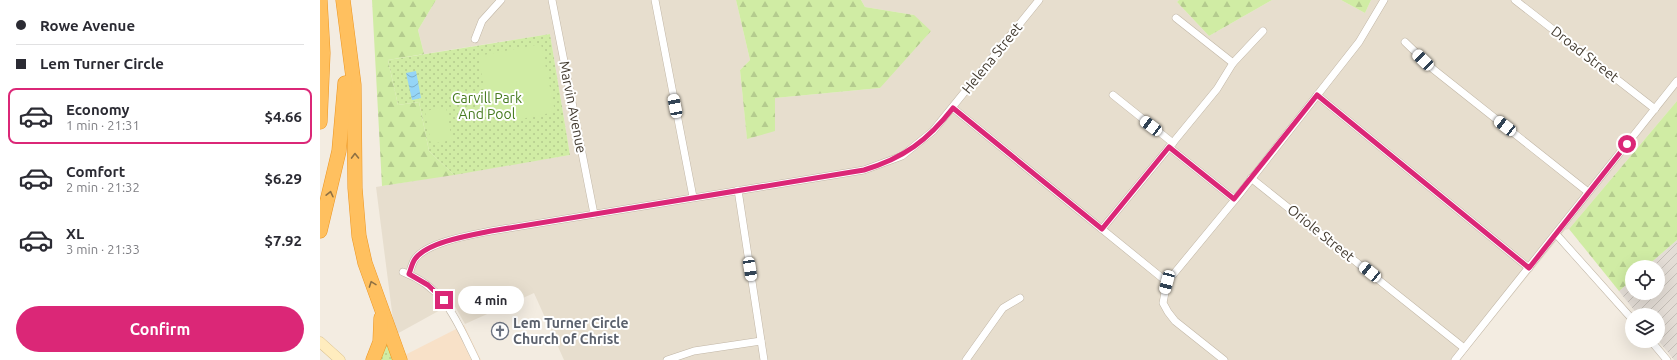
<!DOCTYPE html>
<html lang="en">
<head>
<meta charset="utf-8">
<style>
	body { margin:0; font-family:Ubuntu,sans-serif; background:#f7f7f7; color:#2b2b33; height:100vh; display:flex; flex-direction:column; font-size:15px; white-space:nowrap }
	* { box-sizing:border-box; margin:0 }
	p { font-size:13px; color:#7c7c81 }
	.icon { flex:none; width:22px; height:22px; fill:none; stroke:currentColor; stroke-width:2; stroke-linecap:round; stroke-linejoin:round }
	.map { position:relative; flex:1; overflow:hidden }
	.side { display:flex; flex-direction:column; background:#fff; width:320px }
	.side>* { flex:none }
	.guide { display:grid; align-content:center; height:88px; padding:0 16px; background:#fff }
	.buttons { position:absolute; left:1305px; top:260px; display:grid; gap:8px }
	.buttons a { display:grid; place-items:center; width:40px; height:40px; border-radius:50%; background:#fff; box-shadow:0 4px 16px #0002; font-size:20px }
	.end { position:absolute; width:18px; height:18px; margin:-9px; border:5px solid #db2777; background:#fff; box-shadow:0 0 0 2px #fff }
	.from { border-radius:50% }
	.bubble { position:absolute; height:28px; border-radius:14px; background:#fff; box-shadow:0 4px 16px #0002; font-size:13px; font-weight:600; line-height:28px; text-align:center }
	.car { position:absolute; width:12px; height:24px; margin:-12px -6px; border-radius:5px; box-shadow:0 0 3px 1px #0007; background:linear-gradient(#fff 24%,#345 0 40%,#fff 0 76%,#345 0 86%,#fff 0) }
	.guide b { display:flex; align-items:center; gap:14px; height:38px; font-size:15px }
	.guide b+b { border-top:1px solid #e1e1e2 }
	.guide i { width:10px; height:10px; background:#2b2b33 }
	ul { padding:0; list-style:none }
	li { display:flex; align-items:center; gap:12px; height:56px; margin:0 8px 6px; padding:0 8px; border:2px solid transparent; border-radius:8px }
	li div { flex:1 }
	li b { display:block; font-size:15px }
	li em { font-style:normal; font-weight:600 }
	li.on { border-color:#db2777 }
	li>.icon { width:36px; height:36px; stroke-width:1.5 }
	.action { display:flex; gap:8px; margin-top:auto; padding:8px 16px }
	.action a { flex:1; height:46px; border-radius:24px; background:#db2777; color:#fff; font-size:16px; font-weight:600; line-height:46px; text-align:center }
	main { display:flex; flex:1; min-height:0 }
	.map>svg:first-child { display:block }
	.residential { fill:#e7dece }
	.commercial { fill:#f8e1c8 }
	.industrial { fill:url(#industrial-furrows) }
	.grass { fill:url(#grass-dots) }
	.forest { fill:url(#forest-firs) }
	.pitch { fill:#d0eca4 }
	.water { fill:url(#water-waves) }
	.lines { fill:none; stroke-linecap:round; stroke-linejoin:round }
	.minor-casing { stroke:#c1b6a6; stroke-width:8 }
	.secondary-casing { stroke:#dac18d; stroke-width:11 }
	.motorway-casing { stroke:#ed9621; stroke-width:15 }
	.minor { stroke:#fff; stroke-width:7 }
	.secondary { stroke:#ffecbe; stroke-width:10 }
	.motorway { stroke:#ffc05f; stroke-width:14 }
	.oneway { stroke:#8f7143 }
	.route { stroke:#db2777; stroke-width:5 }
	.labels { text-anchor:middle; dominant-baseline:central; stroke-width:4; stroke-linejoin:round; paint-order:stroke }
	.street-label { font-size:14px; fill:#443c31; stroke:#fff }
	.park-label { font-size:14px; fill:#477b20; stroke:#fff }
	.worship-label { font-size:14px; font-weight:bold; fill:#5b616d; stroke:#fff; text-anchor:start }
</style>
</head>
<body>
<main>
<section class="side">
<div class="guide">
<b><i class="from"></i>Rowe Avenue</b>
<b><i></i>Lem Turner Circle</b>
</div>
<ul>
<li class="on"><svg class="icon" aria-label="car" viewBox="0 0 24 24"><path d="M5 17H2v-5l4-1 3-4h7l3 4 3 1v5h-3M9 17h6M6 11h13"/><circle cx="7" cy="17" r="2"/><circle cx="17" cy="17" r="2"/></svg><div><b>Economy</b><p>1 min · 21:31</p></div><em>$4.66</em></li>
<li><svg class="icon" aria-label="car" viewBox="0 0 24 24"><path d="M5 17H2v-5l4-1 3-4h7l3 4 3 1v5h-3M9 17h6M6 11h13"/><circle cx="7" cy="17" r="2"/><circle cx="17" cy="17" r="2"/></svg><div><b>Comfort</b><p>2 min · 21:32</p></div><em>$6.29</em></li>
<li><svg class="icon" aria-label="car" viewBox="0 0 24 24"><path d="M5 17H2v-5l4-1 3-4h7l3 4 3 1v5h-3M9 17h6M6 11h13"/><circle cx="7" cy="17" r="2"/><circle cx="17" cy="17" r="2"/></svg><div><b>XL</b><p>3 min · 21:33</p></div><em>$7.92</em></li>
</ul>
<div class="action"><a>Confirm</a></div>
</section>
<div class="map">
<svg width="1357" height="360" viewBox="0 0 1357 360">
	<defs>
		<pattern id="industrial-furrows" width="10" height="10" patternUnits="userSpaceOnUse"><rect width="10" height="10" fill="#e4ddd6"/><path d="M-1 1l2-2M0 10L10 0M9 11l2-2" fill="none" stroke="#c5bfb8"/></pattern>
		<pattern id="grass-dots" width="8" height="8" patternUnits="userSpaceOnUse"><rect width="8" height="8" fill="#d0eca4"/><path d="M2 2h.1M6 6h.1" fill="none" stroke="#b4cb8e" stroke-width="1.8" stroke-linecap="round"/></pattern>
		<pattern id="forest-firs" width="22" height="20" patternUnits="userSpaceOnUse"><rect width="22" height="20" fill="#d0eca4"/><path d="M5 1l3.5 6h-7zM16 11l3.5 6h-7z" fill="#b4cb8e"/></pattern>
		<pattern id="water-waves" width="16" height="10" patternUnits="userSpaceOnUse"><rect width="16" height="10" fill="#95d5f7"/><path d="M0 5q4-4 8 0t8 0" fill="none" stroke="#7baec9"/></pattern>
	</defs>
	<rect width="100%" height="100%" fill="#f3ece1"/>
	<polygon class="residential" points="116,0 416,0 430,60 420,70 427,138 455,98 560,88 594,15 545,7 541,0 859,0 857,2 889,36 952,0 1021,0 1045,13 1051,0 1357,0 1357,101 1249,229 1245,230 1140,360 244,360 214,293 145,324 133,303 75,335 56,187 250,155 230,34 104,54 98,30"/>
	<polygon class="commercial" points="144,325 161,360 84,360 83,356"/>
	<polygon class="industrial" points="1357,240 1357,360 1354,360 1338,340 1338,315 1318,315 1299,291 1312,280 1312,293 1338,293 1338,267 1326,267"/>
	<g class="grass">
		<polygon points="230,34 250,155 134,175 109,151 99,102 78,105 68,60"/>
		<polygon points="68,342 77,360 59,360 64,346"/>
	</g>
	<g class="forest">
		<polygon points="52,0 116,0 98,30 104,54 68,60 78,105 99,102 109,151 134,175 62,186"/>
		<polygon points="416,0 541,0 545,7 594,15 611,31 560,88 455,98 455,131 427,139 420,70 430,60"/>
		<polygon points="859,0 952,0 889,36 857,2"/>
		<polygon points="1021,0 1051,0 1045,13"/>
		<polygon points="1357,101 1357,240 1326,267 1312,267 1312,280 1299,291 1249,229"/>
	</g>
	<g class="pitch">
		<polygon points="221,44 235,112 187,122 169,112 158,56"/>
		<polygon points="126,107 132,140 111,144 105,111"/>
	</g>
	<polygon class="water" points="96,71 101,98 92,100 86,73"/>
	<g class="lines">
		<g class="minor-casing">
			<g id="minor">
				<polyline points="232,0 274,214"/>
				<polyline points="335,0 373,197"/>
				<polyline points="1195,0 1335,109"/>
				<polyline points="856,18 913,63"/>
				<polyline points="155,39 162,21 181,0"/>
				<polyline points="1085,42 1113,69 1268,192"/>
				<polyline points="793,95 853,143"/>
				<polyline points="997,95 1209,268"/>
				<polyline points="633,108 847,282"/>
				<polyline points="849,147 914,199"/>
				<polyline points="931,178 1144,348"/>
				<polyline points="418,190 444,360"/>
				<polyline points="782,229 897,89 913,63 943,31"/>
				<polyline points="1236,234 1312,319"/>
				<path d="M83,272C126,288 137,322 156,360"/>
				<path d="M89,274C91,269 92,263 95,259C107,242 151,235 171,231L544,170L582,156L613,131L719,0"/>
				<polyline points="1331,341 1347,360"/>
				<polyline points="347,360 374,351 441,341"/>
				<polyline points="646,360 683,308 700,298"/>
				<polyline points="904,360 855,321 848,312 843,303 847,282 918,196 1039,42 1064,0"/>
				<polyline points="1135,360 1357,81"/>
			</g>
		</g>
		<g class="secondary-casing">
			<polyline id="secondary" points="0,342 20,360"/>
		</g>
		<g class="motorway-casing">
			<g id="motorway">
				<polyline points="23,0 34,85 35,188 39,236 45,263 80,360"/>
				<polyline points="0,122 3,53 0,0"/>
				<polyline points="0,231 19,151 25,83"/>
				<polyline points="53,360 60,342 61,318"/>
			</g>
		</g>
		<use href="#minor" class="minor"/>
		<use href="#secondary" class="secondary"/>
		<use href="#motorway" class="motorway"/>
	</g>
	<defs><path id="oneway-chevron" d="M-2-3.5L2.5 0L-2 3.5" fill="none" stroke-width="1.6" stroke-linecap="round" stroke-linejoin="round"/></defs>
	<g class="oneway">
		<use href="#oneway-chevron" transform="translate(35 156) rotate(-91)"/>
		<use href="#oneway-chevron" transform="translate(10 194) rotate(-77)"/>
		<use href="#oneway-chevron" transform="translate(52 284) rotate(-110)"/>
	</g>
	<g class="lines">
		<path class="route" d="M124,300L108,285L89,274C91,269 92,263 95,259C107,242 151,235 171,231L544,170C584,158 608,140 633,108L782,229L849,147L914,199L997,95L1209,268L1307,144"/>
	</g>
	<defs>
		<g id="church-ring" transform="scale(0.9)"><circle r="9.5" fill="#fff" stroke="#6b7280" stroke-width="1.5"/><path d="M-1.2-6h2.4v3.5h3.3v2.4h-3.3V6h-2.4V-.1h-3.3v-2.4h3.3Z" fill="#6b7280"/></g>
	</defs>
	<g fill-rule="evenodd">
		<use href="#church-ring" x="180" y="331"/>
	</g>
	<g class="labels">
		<g class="street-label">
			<text transform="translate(1265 54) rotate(38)">Droad Street</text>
			<text transform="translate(672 58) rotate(-51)">Helena Street</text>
			<text transform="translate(253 107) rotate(79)">Marvin Avenue</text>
			<text transform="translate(1001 233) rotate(39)">Oriole Street</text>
		</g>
		<g class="park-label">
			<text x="167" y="98">Carvill Park<tspan x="167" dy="16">And Pool</tspan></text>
		</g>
		<g class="worship-label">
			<text x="193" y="323">Lem Turner Circle<tspan x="193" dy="16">Church of Christ</tspan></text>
		</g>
	</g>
</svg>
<div class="buttons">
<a><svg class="icon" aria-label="locate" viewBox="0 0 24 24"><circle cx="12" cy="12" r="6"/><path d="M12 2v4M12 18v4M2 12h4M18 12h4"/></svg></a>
<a><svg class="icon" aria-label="layers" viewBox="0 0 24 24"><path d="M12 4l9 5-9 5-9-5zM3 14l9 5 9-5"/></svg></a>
</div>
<i class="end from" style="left:1307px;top:144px"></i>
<i class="end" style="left:124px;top:300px"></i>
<div class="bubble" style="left:138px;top:286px;width:66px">4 min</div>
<i class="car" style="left:1103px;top:60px;rotate:314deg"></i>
<i class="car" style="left:355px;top:106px;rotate:349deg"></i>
<i class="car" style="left:831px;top:126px;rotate:307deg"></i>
<i class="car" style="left:1185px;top:126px;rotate:308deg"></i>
<i class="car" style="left:430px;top:269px;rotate:171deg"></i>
<i class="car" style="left:1050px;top:272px;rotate:309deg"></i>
<i class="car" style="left:847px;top:282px;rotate:195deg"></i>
</div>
</main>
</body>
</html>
